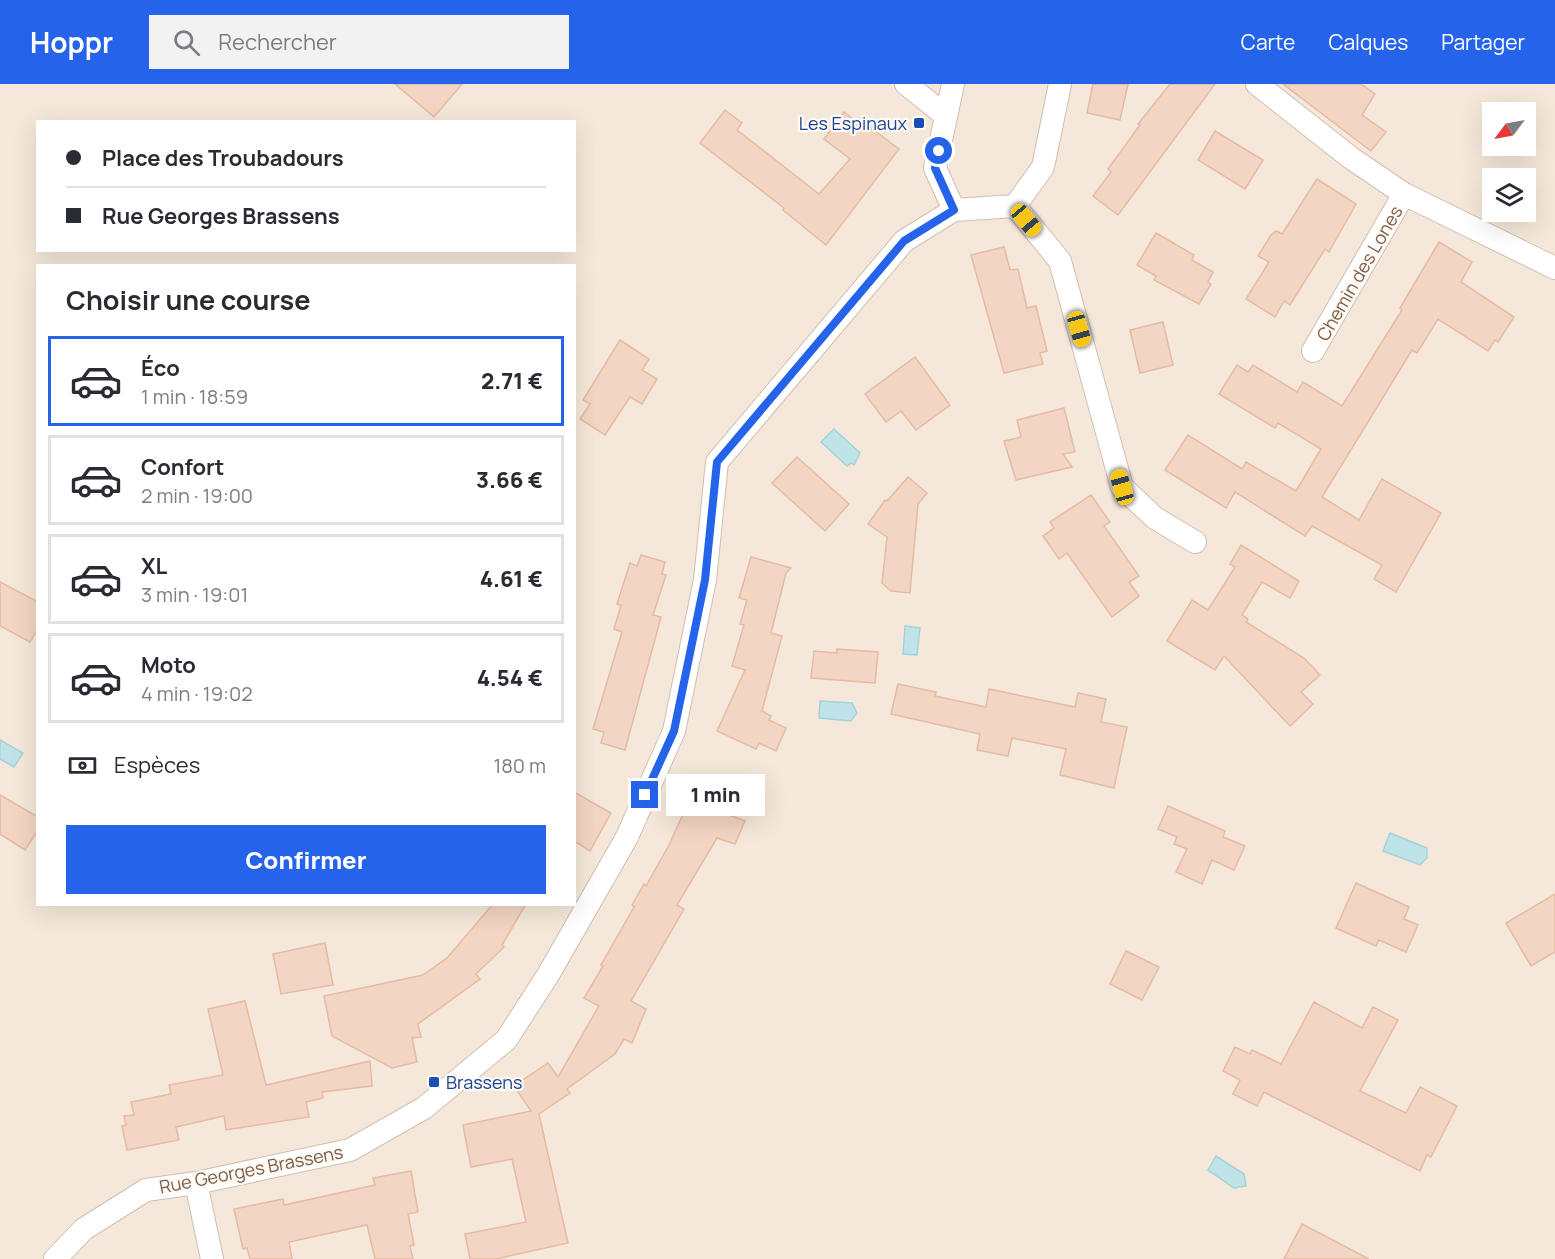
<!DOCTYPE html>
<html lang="fr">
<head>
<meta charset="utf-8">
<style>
	body { margin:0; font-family:Manrope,sans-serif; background:#f2f2f3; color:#2b2b33; height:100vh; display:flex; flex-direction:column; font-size:22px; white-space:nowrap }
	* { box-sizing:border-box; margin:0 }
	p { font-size:20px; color:#7c7c81 }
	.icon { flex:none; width:33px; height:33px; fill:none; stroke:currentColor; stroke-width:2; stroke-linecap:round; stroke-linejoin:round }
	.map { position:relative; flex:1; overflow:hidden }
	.details { position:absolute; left:36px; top:180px; width:540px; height:642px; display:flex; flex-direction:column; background:#fff; border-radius:0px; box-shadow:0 6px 24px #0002 }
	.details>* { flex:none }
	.guide { position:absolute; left:36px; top:36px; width:540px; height:132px; border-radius:0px; box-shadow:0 6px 24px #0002; display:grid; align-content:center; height:132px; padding:0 30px; background:#fff }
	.needle { width:39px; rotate:238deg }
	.fabs { position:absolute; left:1482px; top:18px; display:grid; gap:12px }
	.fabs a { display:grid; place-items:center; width:54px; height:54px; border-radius:0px; background:#fff; box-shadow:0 6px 24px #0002; font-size:30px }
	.end { position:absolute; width:27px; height:27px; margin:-14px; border:8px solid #2563eb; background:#fff; box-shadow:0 0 0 3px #fff }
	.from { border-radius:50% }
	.bubble { position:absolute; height:42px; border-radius:0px; background:#fff; box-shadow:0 6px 24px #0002; font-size:20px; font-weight:800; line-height:42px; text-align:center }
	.car { position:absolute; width:18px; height:36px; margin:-18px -9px; border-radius:8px; box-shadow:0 0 4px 2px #0007; background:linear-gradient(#f5c518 24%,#345 0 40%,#f5c518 0 76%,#345 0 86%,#f5c518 0) }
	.guide b { display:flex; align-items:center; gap:21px; height:57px; font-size:22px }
	.guide b+b { border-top:2px solid #e1e1e2 }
	.guide i { width:15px; height:15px; background:#2b2b33 }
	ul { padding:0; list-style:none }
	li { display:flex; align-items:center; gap:18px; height:90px; margin:0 12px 9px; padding:0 18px; border:3px solid #e1e1e2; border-radius:0px }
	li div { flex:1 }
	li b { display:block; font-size:22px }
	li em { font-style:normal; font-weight:800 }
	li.current { border-color:#2563eb }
	li>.icon { width:54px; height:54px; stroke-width:1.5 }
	h2 { padding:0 30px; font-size:27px; line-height:72px }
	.pay { display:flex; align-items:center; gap:15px; height:66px; padding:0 30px; font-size:22px }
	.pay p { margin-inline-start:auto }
	.primary-button { display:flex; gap:12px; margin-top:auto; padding:12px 30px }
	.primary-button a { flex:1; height:69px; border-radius:0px; background:#2563eb; color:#fff; font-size:24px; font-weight:800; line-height:69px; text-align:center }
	header { display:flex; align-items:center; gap:36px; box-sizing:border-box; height:84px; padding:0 30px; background:#2563eb; color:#fff }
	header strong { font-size:28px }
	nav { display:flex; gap:33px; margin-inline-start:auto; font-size:21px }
	.search { width:420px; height:54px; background:#f2f2f3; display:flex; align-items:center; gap:15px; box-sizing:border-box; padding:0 21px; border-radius:0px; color:#7c7c81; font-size:22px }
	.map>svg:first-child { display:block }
	.residential { fill:#f5e8da; fill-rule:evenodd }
	.water { fill:#bfe3e8; stroke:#a5d3da; stroke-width:1.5 }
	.building { fill:#f3d5c3; stroke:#e6bba3; stroke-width:1.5 }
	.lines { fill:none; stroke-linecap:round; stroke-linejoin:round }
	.minor-casing { stroke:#d1beb0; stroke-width:24 }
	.minor { stroke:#fff; stroke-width:22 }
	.route { stroke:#2563eb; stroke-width:8 }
	.transit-dot { fill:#1a4fb4; stroke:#fffaf3; stroke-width:2 }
	.labels { text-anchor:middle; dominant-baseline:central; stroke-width:4.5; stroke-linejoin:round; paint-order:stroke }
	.transit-label { font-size:18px; fill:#164399; stroke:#fffaf3; text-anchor:end }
	.street-label { font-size:18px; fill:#7a5c4d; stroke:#fffaf3 }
</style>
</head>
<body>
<header>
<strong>Hoppr</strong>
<div class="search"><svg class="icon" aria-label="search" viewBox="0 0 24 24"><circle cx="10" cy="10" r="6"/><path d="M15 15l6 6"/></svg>Rechercher</div>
<nav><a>Carte</a><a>Calques</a><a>Partager</a></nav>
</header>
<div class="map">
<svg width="1555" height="1175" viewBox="0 0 1555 1175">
	<rect width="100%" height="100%" fill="#fdf6ec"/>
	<path class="residential" d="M0,0H1555V1175H0ZM1492,28H1526V62H1492ZM38,38H574V166H38ZM1492,94H1526V128H1492ZM38,182H574V820H38Z"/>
	<g class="water">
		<polygon points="834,345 860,369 854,381 851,379 847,382 821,358"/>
		<polygon points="905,542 920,544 917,571 903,570"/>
		<polygon points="820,617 852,619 857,629 851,637 819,634"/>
		<polygon points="0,656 23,669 14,683 0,675"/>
		<polygon points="1390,749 1427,764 1427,774 1420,781 1383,767"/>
		<polygon points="1216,1072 1244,1090 1246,1102 1234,1104 1208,1086"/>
	</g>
	<g class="building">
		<polygon points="395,0 462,0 434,33"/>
		<polygon points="1093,0 1128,0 1120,36 1087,29"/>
		<polygon points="1170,0 1215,0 1118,131 1093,112 1111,88 1108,85 1140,41 1138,40"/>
		<polygon points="1283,0 1361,0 1375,10 1362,31 1386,48 1371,67"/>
		<polygon points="725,26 742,39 737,46 819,110 850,75 824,55 844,28 862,42 864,39 899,65 826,161 783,126 784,124 700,59"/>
		<polygon points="1215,47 1263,76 1245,105 1198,76"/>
		<polygon points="1317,95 1356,120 1329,168 1325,165 1290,221 1284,217 1275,233 1246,215 1269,178 1258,172 1271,151 1276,147 1282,150"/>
		<polygon points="1156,149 1194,171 1192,176 1213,188 1208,198 1211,200 1199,220 1154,196 1156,192 1137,181"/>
		<polygon points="1439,158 1472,178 1461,198 1514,233 1498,258 1495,256 1488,267 1438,235 1417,269 1412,266 1322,413 1359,436 1382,395 1441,429 1396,508 1374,495 1382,481 1312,442 1305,452 1235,408 1226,424 1165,386 1188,351 1242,385 1246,378 1296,407 1321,365 1278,339 1275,344 1219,310 1237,281 1248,288 1253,281 1297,308 1303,298 1342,322 1402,226 1400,224"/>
		<polygon points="1004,163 1010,186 1018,185 1027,224 1036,222 1047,267 1040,269 1043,280 1004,289 971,171"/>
		<polygon points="1163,238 1173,281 1140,289 1130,246"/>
		<polygon points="620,256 649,275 642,286 657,295 642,320 630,313 605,351 580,335 590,320 583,316"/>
		<polygon points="915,273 950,321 916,346 901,327 886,338 865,310"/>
		<polygon points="1064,324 1075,368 1063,370 1072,383 1016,396 1004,357 1021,353 1017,336"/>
		<polygon points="797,373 849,420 825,447 772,399"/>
		<polygon points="908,393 927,409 918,420 910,509 891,507 882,499 887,453 868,440 885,416 887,417"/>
		<polygon points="1091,411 1110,438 1104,442 1139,492 1129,498 1139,512 1112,533 1067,469 1059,475 1043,452 1054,444 1050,438"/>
		<polygon points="1241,461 1299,497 1290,514 1262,498 1242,531 1248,535 1246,538 1304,574 1320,591 1301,608 1313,620 1290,642 1224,572 1215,586 1167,557 1192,516 1208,526 1235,483 1230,480"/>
		<polygon points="641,471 665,478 662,490 666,491 653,531 661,533 625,666 601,659 604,648 593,645 622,548 614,545 621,521 617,520 630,479 637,482"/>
		<polygon points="751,473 791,484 786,489 771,549 782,552 762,627 771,632 769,636 786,644 776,667 759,659 756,665 717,647 745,586 732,582 744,541 740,540 747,516 739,514"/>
		<polygon points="0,498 38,518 38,544 30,558 0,542"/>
		<polygon points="837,565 878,568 875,599 811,594 814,567 837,569"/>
		<polygon points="898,600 936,608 935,612 986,623 989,605 1075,623 1078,609 1106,615 1101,638 1127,643 1114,704 1060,691 1066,665 1012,654 1008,672 977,666 980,650 891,630"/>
		<polygon points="574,708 611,729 590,767 574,757"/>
		<polygon points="692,710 729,726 727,730 745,737 735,760 717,754 677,821 684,825 631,917 646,925 632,959 624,955 615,970 567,1005 570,1009 539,1030 568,1159 496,1175 470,1175 465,1150 526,1138 512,1075 471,1083 463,1041 531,1027 514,1002 548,979 558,993 599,922 584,914 603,882 601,881 634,823 632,821 644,800 646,802 669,761"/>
		<polygon points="0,711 38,733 38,746 25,766 0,750"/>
		<polygon points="1168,722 1225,747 1223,753 1245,762 1234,786 1212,776 1202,800 1176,788 1187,765 1174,760 1177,753 1158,745"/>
		<polygon points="1356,799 1409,823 1404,835 1418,841 1406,868 1379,856 1376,862 1336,844"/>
		<polygon points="1555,810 1555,868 1531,882 1506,839"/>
		<polygon points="493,820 526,820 502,861 504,863 476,890 480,895 418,940 421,953 412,954 417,978 392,984 332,952 324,912 423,891 448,873"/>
		<polygon points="325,859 333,901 281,910 273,870"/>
		<polygon points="1126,867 1159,883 1142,916 1110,900"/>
		<polygon points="245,917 266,1001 370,977 372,1002 322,1008 323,1014 306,1018 309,1033 226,1046 224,1032 176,1043 179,1056 127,1066 122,1042 126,1041 124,1032 134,1031 131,1018 171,1010 169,1001 223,991 208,925"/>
		<polygon points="1314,918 1362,944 1373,923 1398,936 1360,1007 1406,1029 1420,1003 1457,1022 1431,1073 1427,1071 1420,1087 1264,1008 1257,1022 1233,1010 1240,996 1223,987 1235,963 1250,970 1252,966 1281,980"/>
		<polygon points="411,1087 418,1128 408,1130 414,1161 410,1162 413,1175 375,1175 367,1141 289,1158 292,1175 250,1175 247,1164 243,1165 234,1125 283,1115 284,1121 375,1101 373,1094"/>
		<polygon points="1302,1140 1369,1175 1284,1175"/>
	</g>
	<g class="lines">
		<g class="minor-casing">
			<g id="minor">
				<polyline points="906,0 946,32"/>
				<polyline points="953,0 935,84 954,126"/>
				<polyline points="1257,0 1351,74 1404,110 1555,184"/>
				<polyline points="1015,122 1060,177 1122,403 1155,434 1195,458"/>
				<polyline points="1313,267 1404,110"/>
				<polyline points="196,1099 212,1175"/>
				<polyline points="55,1175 84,1145 146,1106 196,1099 350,1066 424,1024 506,956 548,891 627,753 674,647 705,496 717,378 904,157 954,126 1015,122 1043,83 1060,0"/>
			</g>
		</g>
		<use href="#minor" class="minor"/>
	</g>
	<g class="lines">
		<polyline class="route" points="645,711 674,647 705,496 717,378 904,157 954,126 935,84 939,67"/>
	</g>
	<g class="transit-dot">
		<rect x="913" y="33" width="12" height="12" rx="3"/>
		<rect x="428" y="992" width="12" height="12" rx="3"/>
	</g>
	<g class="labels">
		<g class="transit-label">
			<text x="907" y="39">Les Espinaux</text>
			<text x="446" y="998" text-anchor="start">Brassens</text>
		</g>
		<g class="street-label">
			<text transform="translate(1359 189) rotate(-60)">Chemin des Lones</text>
			<text transform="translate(251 1085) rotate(-11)">Rue Georges Brassens</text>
		</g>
	</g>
</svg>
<div class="fabs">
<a><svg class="needle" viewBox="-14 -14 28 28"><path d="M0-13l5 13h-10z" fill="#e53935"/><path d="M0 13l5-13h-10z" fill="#7c7c81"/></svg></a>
<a><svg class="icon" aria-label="layers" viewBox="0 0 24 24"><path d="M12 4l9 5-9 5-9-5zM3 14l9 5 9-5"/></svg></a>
</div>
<i class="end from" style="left:939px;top:67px"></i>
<i class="end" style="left:645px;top:711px"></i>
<div class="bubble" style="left:666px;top:690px;width:99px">1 min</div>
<i class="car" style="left:1026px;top:136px;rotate:140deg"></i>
<i class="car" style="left:1079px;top:245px;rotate:164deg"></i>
<i class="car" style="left:1122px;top:403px;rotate:344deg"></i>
<div class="guide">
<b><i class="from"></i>Place des Troubadours</b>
<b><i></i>Rue Georges Brassens</b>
</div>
<section class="details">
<h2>Choisir une course</h2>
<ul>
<li class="current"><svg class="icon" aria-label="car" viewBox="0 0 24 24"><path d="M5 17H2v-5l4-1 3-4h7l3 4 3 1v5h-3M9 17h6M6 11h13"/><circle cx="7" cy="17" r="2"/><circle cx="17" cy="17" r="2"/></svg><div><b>Éco</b><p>1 min · 18:59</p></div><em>2.71 €</em></li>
<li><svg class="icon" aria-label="car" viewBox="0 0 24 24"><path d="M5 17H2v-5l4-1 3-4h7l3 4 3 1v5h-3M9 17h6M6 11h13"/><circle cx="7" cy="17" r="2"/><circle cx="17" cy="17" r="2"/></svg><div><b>Confort</b><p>2 min · 19:00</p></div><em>3.66 €</em></li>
<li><svg class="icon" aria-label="car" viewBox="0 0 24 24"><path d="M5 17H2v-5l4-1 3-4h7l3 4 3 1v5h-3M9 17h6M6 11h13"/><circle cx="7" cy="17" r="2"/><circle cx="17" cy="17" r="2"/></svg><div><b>XL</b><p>3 min · 19:01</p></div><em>4.61 €</em></li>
<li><svg class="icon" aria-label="car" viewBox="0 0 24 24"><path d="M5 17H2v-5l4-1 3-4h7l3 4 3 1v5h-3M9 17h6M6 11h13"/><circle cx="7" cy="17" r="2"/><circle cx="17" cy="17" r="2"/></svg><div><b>Moto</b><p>4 min · 19:02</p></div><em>4.54 €</em></li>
</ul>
<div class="pay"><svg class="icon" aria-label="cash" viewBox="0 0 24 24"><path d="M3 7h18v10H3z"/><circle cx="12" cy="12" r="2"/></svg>Espèces<p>180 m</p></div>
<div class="primary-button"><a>Confirmer</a></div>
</section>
</div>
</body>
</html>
